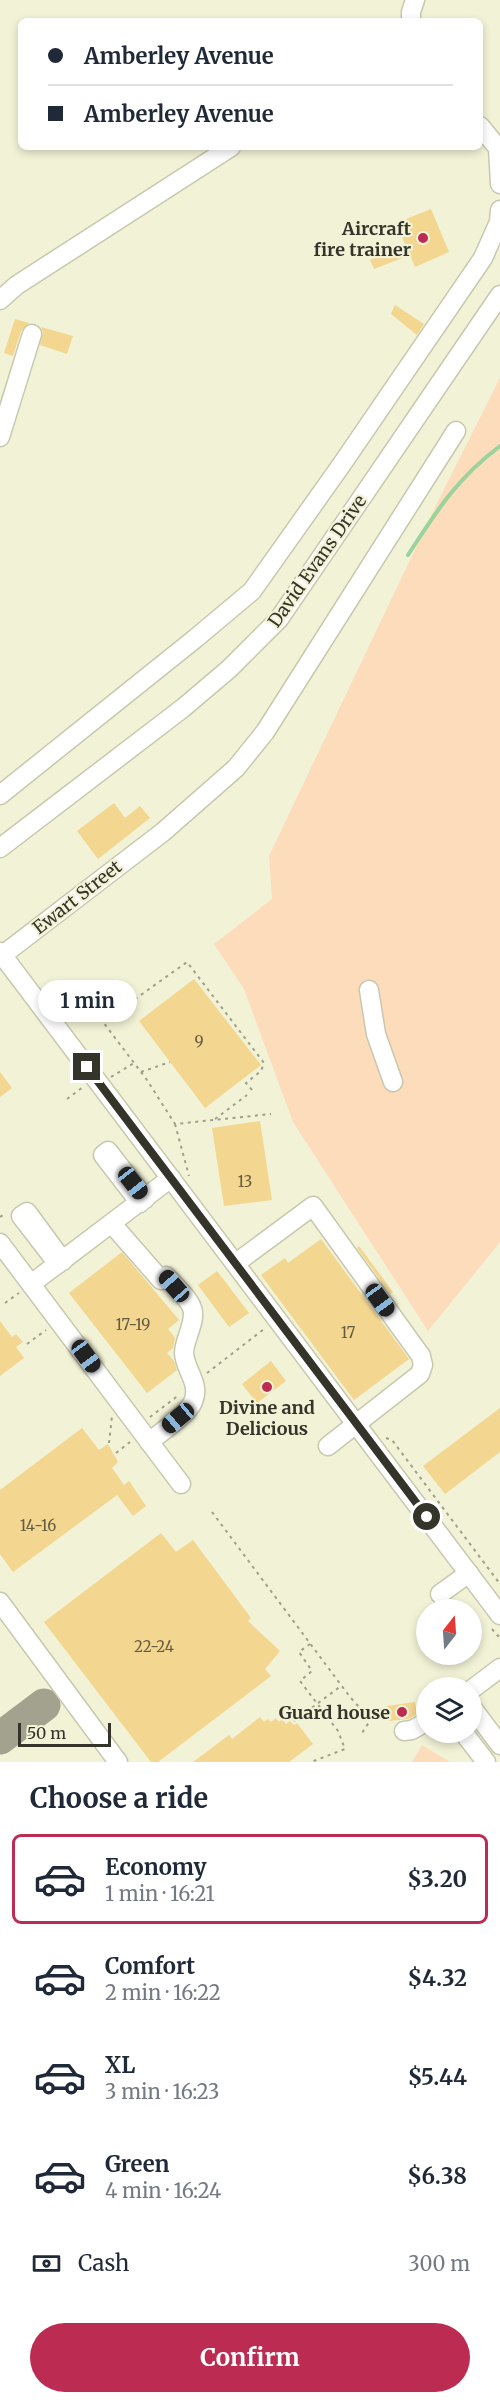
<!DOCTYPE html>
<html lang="en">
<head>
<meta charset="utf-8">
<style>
	body { margin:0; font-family:Merriweather,serif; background:#f2f2f3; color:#1f2937; height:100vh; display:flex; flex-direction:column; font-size:22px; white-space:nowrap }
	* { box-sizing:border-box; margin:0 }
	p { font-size:20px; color:#747a83 }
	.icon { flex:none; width:33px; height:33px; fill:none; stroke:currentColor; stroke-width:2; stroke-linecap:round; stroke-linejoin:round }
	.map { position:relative; height:1762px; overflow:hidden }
	.details { display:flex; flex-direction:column; background:#fff; flex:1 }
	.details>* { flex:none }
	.banner { position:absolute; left:18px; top:18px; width:465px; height:132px; border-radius:9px; box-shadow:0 3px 9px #0003; display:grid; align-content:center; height:132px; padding:0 30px; background:#fff }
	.needle { width:39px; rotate:17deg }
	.fabs { position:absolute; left:416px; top:1599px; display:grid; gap:12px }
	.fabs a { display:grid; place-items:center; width:66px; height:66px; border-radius:50%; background:#fff; box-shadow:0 3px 9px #0003; font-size:30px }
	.scale { position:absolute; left:18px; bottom:15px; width:93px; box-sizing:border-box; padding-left:6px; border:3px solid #34342a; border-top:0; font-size:16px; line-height:21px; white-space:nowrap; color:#34342a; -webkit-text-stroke:4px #f2f2d7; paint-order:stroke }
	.end { position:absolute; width:27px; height:27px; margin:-14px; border:8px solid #34342a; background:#fff; box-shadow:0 0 0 3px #fff }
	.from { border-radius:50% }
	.bubble { position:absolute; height:42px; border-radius:21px; background:#fff; box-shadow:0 3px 9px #0003; font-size:20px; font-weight:700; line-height:42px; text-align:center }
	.car { position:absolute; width:18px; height:36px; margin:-18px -9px; border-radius:8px; box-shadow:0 0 4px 2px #0007; background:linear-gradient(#222 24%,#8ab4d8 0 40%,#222 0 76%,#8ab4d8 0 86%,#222 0) }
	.banner b { display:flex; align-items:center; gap:21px; height:57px; font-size:22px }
	.banner b+b { border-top:2px solid #e0e1e3 }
	.banner i { width:15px; height:15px; background:#1f2937 }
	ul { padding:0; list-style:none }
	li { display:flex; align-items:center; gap:18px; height:90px; margin:0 12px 9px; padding:0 18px; border:3px solid transparent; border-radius:9px }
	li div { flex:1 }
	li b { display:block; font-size:22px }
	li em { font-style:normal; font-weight:700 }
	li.current { border-color:#bc2c52 }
	li>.icon { width:54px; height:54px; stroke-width:1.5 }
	h2 { padding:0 30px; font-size:27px; line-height:72px }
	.pay { display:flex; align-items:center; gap:15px; height:66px; padding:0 30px; font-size:22px }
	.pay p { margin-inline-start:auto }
	.button { display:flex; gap:12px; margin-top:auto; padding:12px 30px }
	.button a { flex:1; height:69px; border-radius:36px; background:#bc2c52; color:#fff; font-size:24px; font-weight:700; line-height:69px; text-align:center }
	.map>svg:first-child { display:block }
	.green { fill:#fcdcbb }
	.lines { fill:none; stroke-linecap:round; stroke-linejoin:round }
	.stream { stroke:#9bd39d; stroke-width:4 }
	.taxiway { stroke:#a2a28e; stroke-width:33 }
	.building { fill:#f3d68f }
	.minor-casing { stroke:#c8c8ae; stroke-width:21 }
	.path { stroke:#9f9f8b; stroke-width:2; stroke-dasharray:3 4.5; stroke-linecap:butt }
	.minor { stroke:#fff; stroke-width:18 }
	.route { stroke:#34342a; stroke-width:8 }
	.poi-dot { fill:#bc2c52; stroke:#f2f2d7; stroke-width:2 }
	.labels { text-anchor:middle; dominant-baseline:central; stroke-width:4.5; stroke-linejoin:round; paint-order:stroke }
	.number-label { font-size:15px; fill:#645c43 }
	.poi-label { font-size:18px; font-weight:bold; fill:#34342a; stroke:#f2f2d7; text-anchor:end }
	.street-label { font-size:18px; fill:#34342a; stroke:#f2f2d7 }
</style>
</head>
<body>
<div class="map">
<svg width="500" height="1762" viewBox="0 0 500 1762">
	<rect width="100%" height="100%" fill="#f2f2d7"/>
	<g class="green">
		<polygon points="500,378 500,1242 428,1331 293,1122 244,989 214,944 272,899 269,856 440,497"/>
		<polygon points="422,1745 450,1762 412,1762"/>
	</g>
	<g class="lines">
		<path class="stream" d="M408,555C436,512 457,478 500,446"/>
		<polyline class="taxiway" points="0,1738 44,1705"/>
	</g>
	<g class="building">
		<polygon points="431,209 449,252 415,267 410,255 374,269 370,260 405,244 396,223"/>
		<polygon points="395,305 424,324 417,335 391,314"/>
		<polygon points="15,319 29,323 21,331 13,356 4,353"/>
		<polygon points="41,327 73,336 67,354 40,345 43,332"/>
		<polygon points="114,803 125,818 140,806 150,818 98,859 77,831"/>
		<polygon points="194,979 261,1065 205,1108 139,1021"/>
		<polygon points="0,1072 12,1088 0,1097"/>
		<polygon points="260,1121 272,1200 224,1206 212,1128"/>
		<polygon points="321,1239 409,1359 354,1400 261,1275 285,1258 288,1263"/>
		<polygon points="359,1246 393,1292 390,1294 357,1248"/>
		<polygon points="122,1252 179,1320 168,1329 175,1338 173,1348 167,1353 174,1361 177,1370 147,1393 69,1293"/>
		<polygon points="217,1271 249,1313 229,1327 198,1285"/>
		<polygon points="0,1321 12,1337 16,1334 23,1342 16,1347 24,1358 0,1376"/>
		<polygon points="271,1361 286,1381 257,1403 242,1384"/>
		<polygon points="500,1408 500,1452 445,1494 423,1466"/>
		<polygon points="82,1428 99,1450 108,1444 118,1462 112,1468 124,1485 129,1481 146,1506 133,1516 117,1495 13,1572 0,1554 0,1490"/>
		<polygon points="161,1533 176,1552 193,1540 251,1618 248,1621 280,1651 265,1669 271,1676 158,1762 151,1762 44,1622"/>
		<polygon points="415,1702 417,1714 408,1719 389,1721 387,1706"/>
		<polygon points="260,1717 264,1722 268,1719 271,1722 276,1718 279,1722 282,1719 286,1724 290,1721 294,1725 297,1723 313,1744 289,1762 193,1762 229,1735 232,1739"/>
	</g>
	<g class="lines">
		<g class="minor-casing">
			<g id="minor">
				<polyline points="411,21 411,12 415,0"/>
				<polyline points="480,126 498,148 500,184"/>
				<polyline points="0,300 17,285 231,147"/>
				<polyline points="0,437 32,334"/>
				<polyline points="0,795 196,638 252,591 342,464 483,258 499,222 500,210"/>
				<polyline points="0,848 183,708 229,669 279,619 500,295"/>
				<polyline points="0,952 500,1615"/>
				<polyline points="0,957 163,832 236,768 265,732 456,431"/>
				<polyline points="369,990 376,1034 393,1082"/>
				<polyline points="140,1203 103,1155 108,1151 145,1199"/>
				<path d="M112,1224L161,1280L166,1276C174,1285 188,1297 192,1308C197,1321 184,1339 184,1353C185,1371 201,1383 193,1402C187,1415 161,1432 149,1442"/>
				<polyline points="0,1243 181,1484"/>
				<polyline points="236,1263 313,1206 421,1356 423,1365 420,1374 328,1446"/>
				<polyline points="58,1264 21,1216 27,1212 63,1261"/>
				<polyline points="31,1284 171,1178"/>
				<polyline points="440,1594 469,1573"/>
				<polyline points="0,1602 118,1762"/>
				<polyline points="471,1690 500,1668"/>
				<polyline points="471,1706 500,1745"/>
				<polyline points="404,1731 412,1730 426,1722"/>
				<polyline points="463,1732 486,1762"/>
			</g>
		</g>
		<g class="path">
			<polyline points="141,1072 170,1062"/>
			<polyline points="111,1077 134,1063"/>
			<polyline points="252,1090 246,1083 261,1071 264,1063 187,962 103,1022 147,1080 175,1124 271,1114"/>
			<polyline points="67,1099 83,1087"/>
			<polyline points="215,1119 247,1095"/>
			<polyline points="175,1124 189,1176"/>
			<polyline points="0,1217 3,1215"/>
			<polyline points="5,1303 19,1293"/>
			<polyline points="27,1344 46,1330"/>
			<polyline points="207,1373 264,1329"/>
			<polyline points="150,1417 179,1395"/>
			<polyline points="386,1438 392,1440 500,1584"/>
			<polyline points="109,1443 112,1416"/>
			<polyline points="116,1453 130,1442"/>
			<polyline points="212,1512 350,1697 360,1708 373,1716 362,1733"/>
			<polyline points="492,1629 498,1636 500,1635"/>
			<polyline points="310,1644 299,1652 312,1671 300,1681 338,1731 345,1749 311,1762"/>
			<polyline points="294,1721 341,1686"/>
		</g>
		<use href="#minor" class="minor"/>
	</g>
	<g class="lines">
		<polyline class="route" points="87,1067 427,1517"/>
	</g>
	<g class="poi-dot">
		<circle cx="423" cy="238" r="6"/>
		<circle cx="267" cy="1387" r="6"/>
		<circle cx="402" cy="1712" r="6"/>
	</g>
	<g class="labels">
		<g class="number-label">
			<text x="199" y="1041">9</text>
			<text x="245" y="1181">13</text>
			<text x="133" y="1324">17-19</text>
			<text x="348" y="1332">17</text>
			<text x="38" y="1525">14-16</text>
			<text x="154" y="1646">22-24</text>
		</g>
		<g class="poi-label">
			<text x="411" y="228">Aircraft<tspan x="411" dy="21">fire trainer</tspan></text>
			<text x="267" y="1407" text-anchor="middle">Divine and<tspan x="267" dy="21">Delicious</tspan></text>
			<text x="390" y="1712">Guard house</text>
		</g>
		<g class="street-label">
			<text transform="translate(317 561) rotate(-55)">David Evans Drive</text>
			<text transform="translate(77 897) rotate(-38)">Ewart Street</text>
		</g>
	</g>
</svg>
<div class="fabs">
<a><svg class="needle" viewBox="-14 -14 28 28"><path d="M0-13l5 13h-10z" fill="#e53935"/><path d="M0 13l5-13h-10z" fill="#747a83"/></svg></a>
<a><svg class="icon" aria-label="layers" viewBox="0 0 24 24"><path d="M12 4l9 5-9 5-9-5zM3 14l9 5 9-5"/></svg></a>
</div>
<div class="scale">50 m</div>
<i class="end from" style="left:427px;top:1517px"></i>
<i class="end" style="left:87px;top:1067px"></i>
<div class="bubble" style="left:38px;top:980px;width:99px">1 min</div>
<i class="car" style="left:133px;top:1183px;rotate:142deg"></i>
<i class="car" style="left:174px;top:1286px;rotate:319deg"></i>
<i class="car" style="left:380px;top:1300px;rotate:144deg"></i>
<i class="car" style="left:86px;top:1356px;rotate:144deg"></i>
<i class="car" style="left:178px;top:1418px;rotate:230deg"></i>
<div class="banner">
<b><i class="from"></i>Amberley Avenue</b>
<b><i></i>Amberley Avenue</b>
</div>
</div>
<section class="details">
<h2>Choose a ride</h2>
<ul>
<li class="current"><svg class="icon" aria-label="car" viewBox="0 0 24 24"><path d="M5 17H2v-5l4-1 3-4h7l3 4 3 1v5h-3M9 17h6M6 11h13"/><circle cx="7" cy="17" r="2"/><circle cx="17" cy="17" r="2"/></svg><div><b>Economy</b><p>1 min · 16:21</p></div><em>$3.20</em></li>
<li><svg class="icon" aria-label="car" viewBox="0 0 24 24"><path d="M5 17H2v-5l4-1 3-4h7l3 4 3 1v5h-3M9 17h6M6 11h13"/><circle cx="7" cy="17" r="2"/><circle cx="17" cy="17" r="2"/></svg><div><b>Comfort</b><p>2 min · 16:22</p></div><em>$4.32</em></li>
<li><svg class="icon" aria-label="car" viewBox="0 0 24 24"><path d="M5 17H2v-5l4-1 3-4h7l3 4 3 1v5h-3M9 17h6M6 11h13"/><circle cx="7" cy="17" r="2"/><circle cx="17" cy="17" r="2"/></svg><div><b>XL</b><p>3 min · 16:23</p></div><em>$5.44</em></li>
<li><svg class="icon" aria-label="car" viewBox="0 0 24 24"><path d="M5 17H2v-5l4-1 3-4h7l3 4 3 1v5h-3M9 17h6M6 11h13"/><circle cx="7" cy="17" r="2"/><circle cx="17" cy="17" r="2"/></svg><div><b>Green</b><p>4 min · 16:24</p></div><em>$6.38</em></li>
</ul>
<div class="pay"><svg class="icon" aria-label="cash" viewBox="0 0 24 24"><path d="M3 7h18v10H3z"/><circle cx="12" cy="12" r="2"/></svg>Cash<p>300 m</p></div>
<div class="button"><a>Confirm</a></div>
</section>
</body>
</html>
